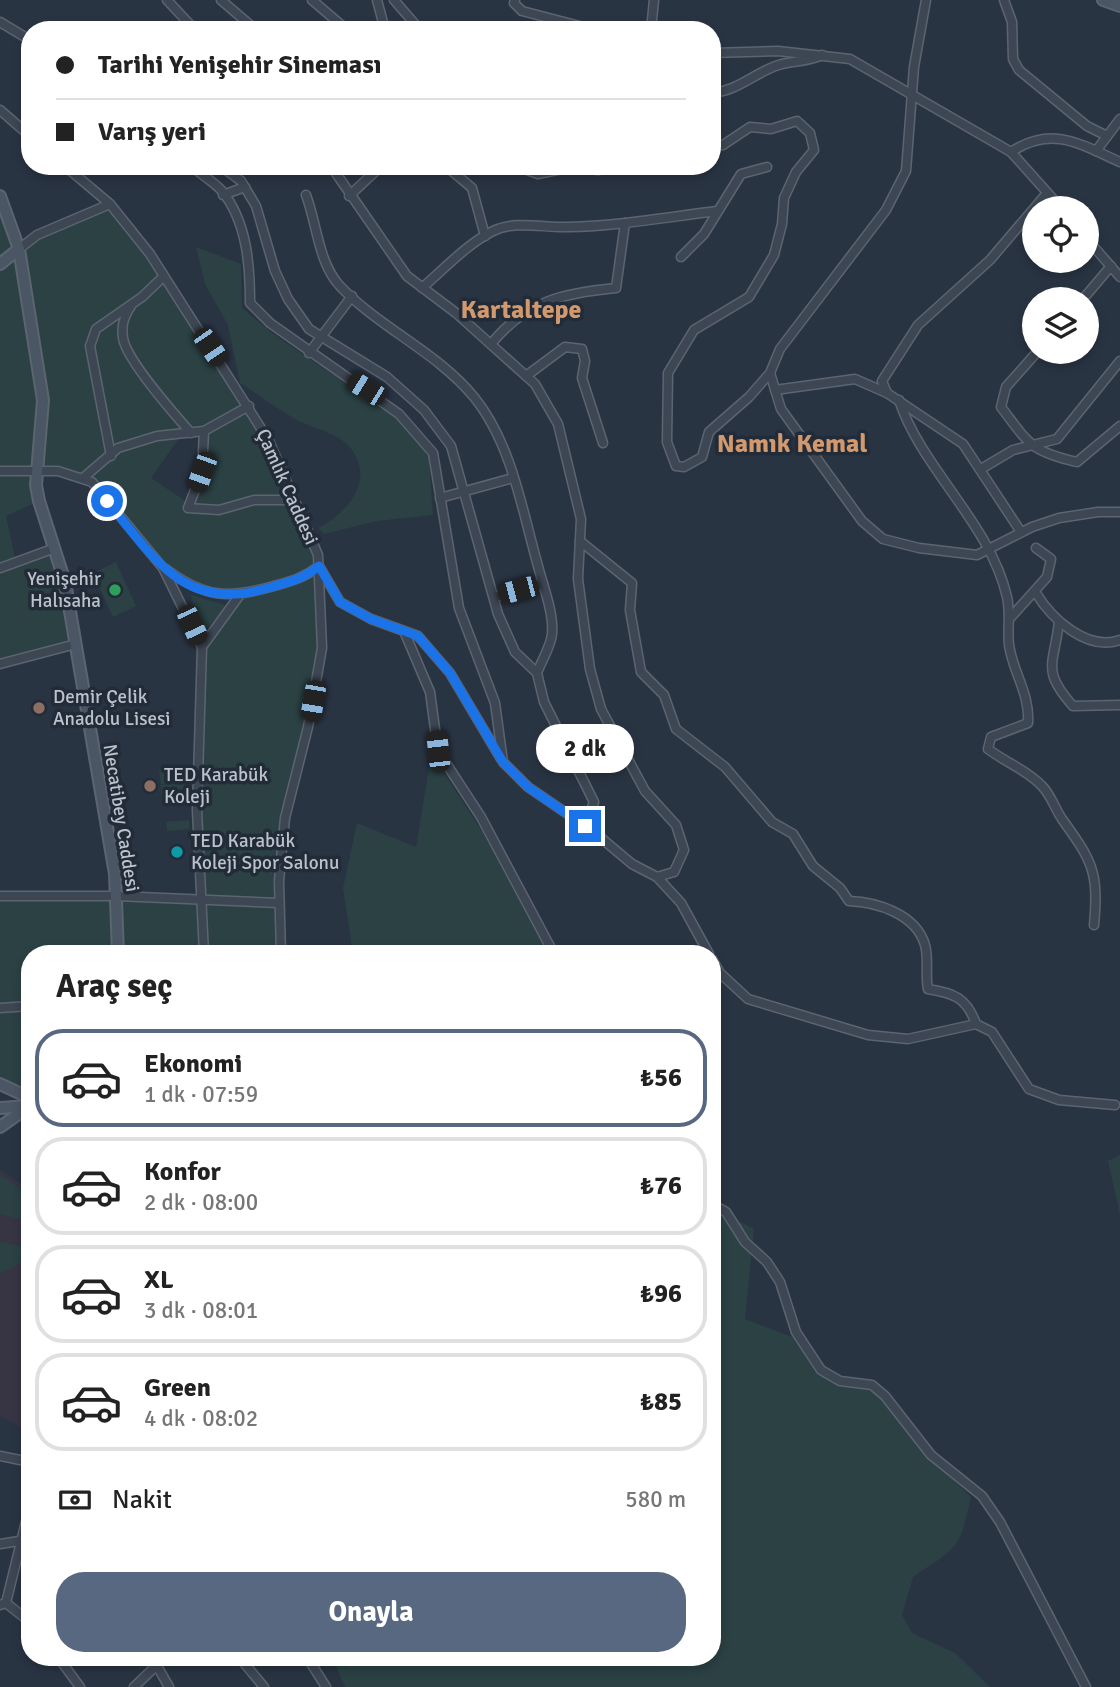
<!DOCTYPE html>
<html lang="tr">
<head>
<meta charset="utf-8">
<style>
	body { margin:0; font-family:Signika,sans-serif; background:#f6f6f6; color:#222; height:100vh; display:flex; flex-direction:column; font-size:26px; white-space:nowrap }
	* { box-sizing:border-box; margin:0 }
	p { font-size:23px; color:#767676 }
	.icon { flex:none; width:38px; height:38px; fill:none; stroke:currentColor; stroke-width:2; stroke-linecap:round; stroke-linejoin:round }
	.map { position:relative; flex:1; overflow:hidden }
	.details { position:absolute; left:21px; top:945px; width:700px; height:721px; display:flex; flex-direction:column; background:#fff; border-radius:28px; box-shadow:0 4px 10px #0003 }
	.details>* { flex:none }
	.guide { position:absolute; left:21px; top:21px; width:700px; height:154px; border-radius:28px; box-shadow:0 4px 10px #0003; display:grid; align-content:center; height:154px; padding:0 35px; background:#fff }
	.fabs { position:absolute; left:1022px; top:196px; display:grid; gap:14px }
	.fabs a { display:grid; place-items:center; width:77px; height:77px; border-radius:50%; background:#fff; box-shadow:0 4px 10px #0003; font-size:35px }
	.end { position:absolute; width:32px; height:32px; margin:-16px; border:9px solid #1a73e8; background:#fff; box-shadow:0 0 0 4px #fff }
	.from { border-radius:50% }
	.bubble { position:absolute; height:49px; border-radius:24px; background:#fff; box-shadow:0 4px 10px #0003; font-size:23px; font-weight:800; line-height:49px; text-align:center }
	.car { position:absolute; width:21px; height:42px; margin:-21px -10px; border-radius:9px; box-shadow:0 0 5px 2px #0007; background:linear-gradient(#222 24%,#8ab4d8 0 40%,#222 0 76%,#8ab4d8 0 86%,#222 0) }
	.guide b { display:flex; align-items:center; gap:24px; height:66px; font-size:26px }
	.guide b+b { border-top:2px solid #e0e0e0 }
	.guide i { width:18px; height:18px; background:#222 }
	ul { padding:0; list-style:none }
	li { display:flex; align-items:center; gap:21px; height:98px; margin:0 14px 10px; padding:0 21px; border:4px solid #e0e0e0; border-radius:28px }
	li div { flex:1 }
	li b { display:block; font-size:26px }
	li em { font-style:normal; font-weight:800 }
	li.current { border-color:#576880 }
	li>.icon { width:63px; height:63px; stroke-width:1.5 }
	h2 { padding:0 35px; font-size:32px; line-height:84px }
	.pay { display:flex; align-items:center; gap:18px; height:77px; padding:0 35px; font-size:26px }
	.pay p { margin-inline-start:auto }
	.primary-button { display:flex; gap:14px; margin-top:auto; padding:14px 35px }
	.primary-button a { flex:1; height:80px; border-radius:28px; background:#576880; color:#fff; font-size:28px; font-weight:800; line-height:80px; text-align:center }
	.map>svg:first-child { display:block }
	.medical { fill:#373544 }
	.green { fill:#2b4144; fill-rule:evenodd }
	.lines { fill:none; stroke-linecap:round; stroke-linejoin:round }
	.street-casing { stroke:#5c6470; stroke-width:11 }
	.secondary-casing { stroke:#5c6470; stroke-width:14 }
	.street { stroke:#3d4653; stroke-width:8 }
	.secondary { stroke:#4b5665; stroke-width:10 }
	.route { stroke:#1a73e8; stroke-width:9 }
	.leisure-dot { fill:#2e9e5b; stroke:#222b38; stroke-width:2.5 }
	.education-dot { fill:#8d6e63; stroke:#222b38; stroke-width:2.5 }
	.culture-dot { fill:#0f9aa8; stroke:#222b38; stroke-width:2.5 }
	.labels { text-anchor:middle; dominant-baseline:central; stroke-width:7; stroke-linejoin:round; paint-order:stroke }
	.street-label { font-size:19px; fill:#bbc2cc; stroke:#222b38 }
	.poi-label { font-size:19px; fill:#bbc2cc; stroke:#222b38; text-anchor:start }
	.district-label { font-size:26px; font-weight:bold; fill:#d2996f; stroke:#222b38 }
</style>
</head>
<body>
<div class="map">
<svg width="1120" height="1687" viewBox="0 0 1120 1687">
	<rect width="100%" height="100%" fill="#293443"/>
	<polygon class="medical" points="0,1170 30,1190 30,1432 0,1416"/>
	<g class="green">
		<path d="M0,196L19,249L37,235L110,204L150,254L249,406L318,555L322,648L285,818L279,881L282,954H30V1098L0,1084V896L201,899L197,810L202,647L238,597L221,595L163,568L92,482L37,470L39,501L6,516L16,562L55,548L76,644L0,664ZM204,432L202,472L188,507L184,500L151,478L180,437Z"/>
		<path d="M196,247L241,264L242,308L272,333L394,417L424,445L429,460L433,515L377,521L324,534L318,528C346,514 375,482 352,450C339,432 313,429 295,419C276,408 259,395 240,383L228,325L205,284Z"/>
		<polygon points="116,562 136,606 113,617 93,573"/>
		<polygon points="191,595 225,605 225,609 204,631 198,630"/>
		<polygon points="430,762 438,764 562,954 353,954 343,888 357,823 416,847"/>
		<polygon points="188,767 189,781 161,784 159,770"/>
		<polygon points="189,783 190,798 162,800 161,785"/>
		<polygon points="189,820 190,829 167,831 166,822"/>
		<polygon points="1120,1155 1120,1215 1108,1161"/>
		<polygon points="0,1175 30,1194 30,1222 0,1214"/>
		<path d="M712,1207L754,1229L745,1319L808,1343L816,1371L843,1384L878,1391L917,1445L971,1497C959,1552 958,1546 913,1577L902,1615L912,1633L955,1653L990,1687H345L332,1657H712Z"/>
		<polygon points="0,1242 30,1248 30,1259 0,1273"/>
	</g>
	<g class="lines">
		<g class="street-casing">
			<g id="street">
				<polyline points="167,0 195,30"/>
				<polyline points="221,0 256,30"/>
				<polyline points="312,0 347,30"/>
				<polyline points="377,0 385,30"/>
				<polyline points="394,0 420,30"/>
				<polyline points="515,0 514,3 522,11 595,30"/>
				<polyline points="926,0 914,67 906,171 886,210 780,349 770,373 781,409 862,521 883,539 919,548 977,555 1032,527 1059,518 1098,512 1120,512"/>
				<polyline points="1004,0 1012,22 1013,59 1019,70 1087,126 1107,136"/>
				<polyline points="0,22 30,40"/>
				<polyline points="651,30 654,0"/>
				<polyline points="712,53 778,51 850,59 1011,152 1061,208"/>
				<path d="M712,93C736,91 751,76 773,67C789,60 806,63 822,55"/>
				<polyline points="0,110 30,136"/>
				<polyline points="712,145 723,145 750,127 771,129 797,121 810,133 814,150 796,172 784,198 782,224 774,255 749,297 694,330 668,373 667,442 676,466 684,467 702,457 709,432 749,397 770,373"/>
				<polyline points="1096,151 1120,119"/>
				<path d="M1011,152C1052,125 1080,144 1120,162"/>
				<polyline points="65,166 110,204 150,254 269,441 318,555 322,648 308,727 285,818 279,881 281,954"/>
				<path d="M191,166C201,174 214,182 222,191C247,222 250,265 250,303L270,323L399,414L433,453L459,608L495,703L503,762L528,787L594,832L632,864L657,877L674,872L684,850L676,825L645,791L601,709L590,669L578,579L581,519L558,424L535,384L456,313L407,276L331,166"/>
				<polyline points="221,166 241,181 256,206 275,271 288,299 309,329 387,377 424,410 451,446 498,614 515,652 537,673 544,702 594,802 585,826"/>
				<polyline points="446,166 472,188 485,236"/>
				<polyline points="517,166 538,174 571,167 598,170 625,166"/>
				<polyline points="223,195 245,187"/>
				<path d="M306,195C317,224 318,261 339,285C379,328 436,351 474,397C512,444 522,510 538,566C543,586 554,613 552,634C551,646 541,662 537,673"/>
				<polyline points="349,196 381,166"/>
				<polyline points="1087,239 1120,277"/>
				<polyline points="19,249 37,235 110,204"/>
				<polyline points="681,257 704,234 741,174 767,167"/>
				<path d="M422,288C444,269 467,244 493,231C514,220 545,228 568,227C618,226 668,217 717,211"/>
				<polyline points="1083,299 1111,266"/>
				<path d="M131,306C124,316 121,325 123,338C126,359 175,415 191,433"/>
				<path d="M491,344C526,301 563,293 616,288L625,223"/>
				<path d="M1037,352L1006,387L1001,407C1029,444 1030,451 1077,462L1120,426"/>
				<polyline points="309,353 352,296"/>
				<polyline points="526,376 565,347 582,349 585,361 582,378 603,443"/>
				<polyline points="775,390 855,379 887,393"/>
				<path d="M899,400C921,468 990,523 1007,597C1011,614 1007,629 1009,645C1013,673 1030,693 1028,723L991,737L988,749C1005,762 1027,770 1042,786C1051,795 1055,809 1062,819C1092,861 1099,871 1094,925"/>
				<polyline points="204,431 202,472 188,508 219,510 254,500 294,500"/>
				<polyline points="111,456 90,346 96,329 142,297 163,277"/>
				<polyline points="981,469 1013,450 1057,439 1120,361"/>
				<polyline points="0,471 58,471 92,482 163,568 202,647 197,810 204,954"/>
				<polyline points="83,478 118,448 157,436 204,431 249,406"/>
				<polyline points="440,498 513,478"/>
				<polyline points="1021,532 963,444 887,393 882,381 918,325 990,260 1047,193"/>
				<path d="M580,541L632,583L630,610L641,672L664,695L676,729L725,767L772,822L793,834L813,866L840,888L849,901C877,902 916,914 925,945C929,958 925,975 928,989C954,993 967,998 976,1024"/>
				<polyline points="0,568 55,548"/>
				<path d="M166,569C204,598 229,599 274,586C292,581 304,578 319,566L340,602L371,619L418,636L450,673L501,759"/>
				<path d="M1036,593C1051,618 1087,652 1120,640"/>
				<polyline points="494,597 543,584"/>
				<polyline points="1011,617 1047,577 1051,559 1036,548"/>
				<path d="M1059,622C1054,665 1041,670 1073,706L1120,705"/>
				<polyline points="404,631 430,692 438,751 481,817 554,954"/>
				<polyline points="202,647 239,596"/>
				<polyline points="0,664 76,644"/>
				<polyline points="657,877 681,903 709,954"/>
				<polyline points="0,896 117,896 279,903"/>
				<polyline points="712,959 720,973 748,999 868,1035 908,1039 976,1024 992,1032 1029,1089 1059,1100 1115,1105"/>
				<polyline points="0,1008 30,1006"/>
				<polyline points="712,1204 726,1212 745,1242 767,1262 780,1282 796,1332 821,1370 840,1381 872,1385 885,1396 931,1455 982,1496 1000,1522 1086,1687"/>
				<polyline points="0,1456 30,1462"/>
				<polyline points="0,1544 19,1541 30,1544"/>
				<polyline points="6,1603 30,1505"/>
				<polyline points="0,1605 6,1603 30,1622"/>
				<polyline points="58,1657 80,1687"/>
				<polyline points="152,1657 169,1687"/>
				<polyline points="239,1657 264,1687"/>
				<polyline points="307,1657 326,1687"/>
				<polyline points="134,1687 157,1665"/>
			</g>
		</g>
		<g class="secondary-casing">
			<g id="secondary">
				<polyline points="1103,0 1120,6"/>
				<polyline points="0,196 19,249 43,400 36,485 39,501 65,582 115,874 118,954"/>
				<polyline points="0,264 19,249"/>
				<polyline points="0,1084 30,1098"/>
				<polyline points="0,1108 29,1106"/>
				<polyline points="0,1127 17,1115 30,1110"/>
			</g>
		</g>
		<use href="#street" class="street"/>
		<use href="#secondary" class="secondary"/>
	</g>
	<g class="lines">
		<path class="route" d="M107,501C153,556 183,612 264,589C285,583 302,580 319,566L340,602L371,619L418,636L450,673L503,762L528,787L585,826"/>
	</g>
	<circle class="leisure-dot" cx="115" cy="590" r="7"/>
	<g class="education-dot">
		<circle cx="39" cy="708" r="7"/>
		<circle cx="150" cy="786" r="7"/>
	</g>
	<circle class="culture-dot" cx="177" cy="852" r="7"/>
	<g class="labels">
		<g class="street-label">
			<text transform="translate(287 487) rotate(66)">Çamlık Caddesi</text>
			<text transform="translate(121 818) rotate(81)">Necatibey Caddesi</text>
		</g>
		<g class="poi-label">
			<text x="101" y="579" text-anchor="end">Yenişehir<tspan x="101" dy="22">Halısaha</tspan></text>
			<text x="53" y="697">Demir Çelik<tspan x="53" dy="22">Anadolu Lisesi</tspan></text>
			<text x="164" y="775">TED Karabük<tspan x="164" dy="22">Koleji</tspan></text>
			<text x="191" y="841">TED Karabük<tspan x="191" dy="22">Koleji Spor Salonu</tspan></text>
		</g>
		<g class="district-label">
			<text x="521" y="310">Kartaltepe</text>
			<text x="792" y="444">Namık Kemal</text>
		</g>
	</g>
</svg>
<div class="fabs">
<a><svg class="icon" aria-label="locate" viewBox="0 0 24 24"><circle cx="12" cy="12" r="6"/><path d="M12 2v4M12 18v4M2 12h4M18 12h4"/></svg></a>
<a><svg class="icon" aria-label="layers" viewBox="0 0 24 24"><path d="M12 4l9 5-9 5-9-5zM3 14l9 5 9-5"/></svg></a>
</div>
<i class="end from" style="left:107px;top:501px"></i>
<i class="end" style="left:585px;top:826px"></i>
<div class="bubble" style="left:536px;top:724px;width:98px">2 dk</div>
<i class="car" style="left:210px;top:347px;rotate:146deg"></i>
<i class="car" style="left:366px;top:389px;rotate:302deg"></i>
<i class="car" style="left:202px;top:472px;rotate:200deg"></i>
<i class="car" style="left:518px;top:590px;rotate:255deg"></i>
<i class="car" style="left:192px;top:625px;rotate:155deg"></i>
<i class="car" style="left:313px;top:701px;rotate:190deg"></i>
<i class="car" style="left:438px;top:751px;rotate:354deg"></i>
<div class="guide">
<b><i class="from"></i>Tarihi Yenişehir Sineması</b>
<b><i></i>Varış yeri</b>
</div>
<section class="details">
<h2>Araç seç</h2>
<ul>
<li class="current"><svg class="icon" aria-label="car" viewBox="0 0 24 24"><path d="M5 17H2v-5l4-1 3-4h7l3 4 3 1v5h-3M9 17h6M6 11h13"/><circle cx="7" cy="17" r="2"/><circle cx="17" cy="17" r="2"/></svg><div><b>Ekonomi</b><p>1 dk · 07:59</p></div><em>₺56</em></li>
<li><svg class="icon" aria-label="car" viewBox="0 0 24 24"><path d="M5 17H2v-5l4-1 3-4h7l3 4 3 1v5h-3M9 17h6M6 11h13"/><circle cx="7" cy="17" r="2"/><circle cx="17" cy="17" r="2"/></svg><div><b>Konfor</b><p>2 dk · 08:00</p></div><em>₺76</em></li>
<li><svg class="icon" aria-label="car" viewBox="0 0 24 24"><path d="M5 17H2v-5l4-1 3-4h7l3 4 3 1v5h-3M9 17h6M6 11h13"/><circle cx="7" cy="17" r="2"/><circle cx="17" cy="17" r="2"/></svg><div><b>XL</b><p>3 dk · 08:01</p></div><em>₺96</em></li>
<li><svg class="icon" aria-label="car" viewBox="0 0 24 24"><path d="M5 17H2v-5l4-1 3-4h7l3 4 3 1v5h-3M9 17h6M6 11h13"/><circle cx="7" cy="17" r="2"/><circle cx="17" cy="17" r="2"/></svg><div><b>Green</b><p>4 dk · 08:02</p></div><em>₺85</em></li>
</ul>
<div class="pay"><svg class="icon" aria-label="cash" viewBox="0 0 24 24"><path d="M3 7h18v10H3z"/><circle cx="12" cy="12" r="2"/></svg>Nakit<p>580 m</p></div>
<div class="primary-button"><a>Onayla</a></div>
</section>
</div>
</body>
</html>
